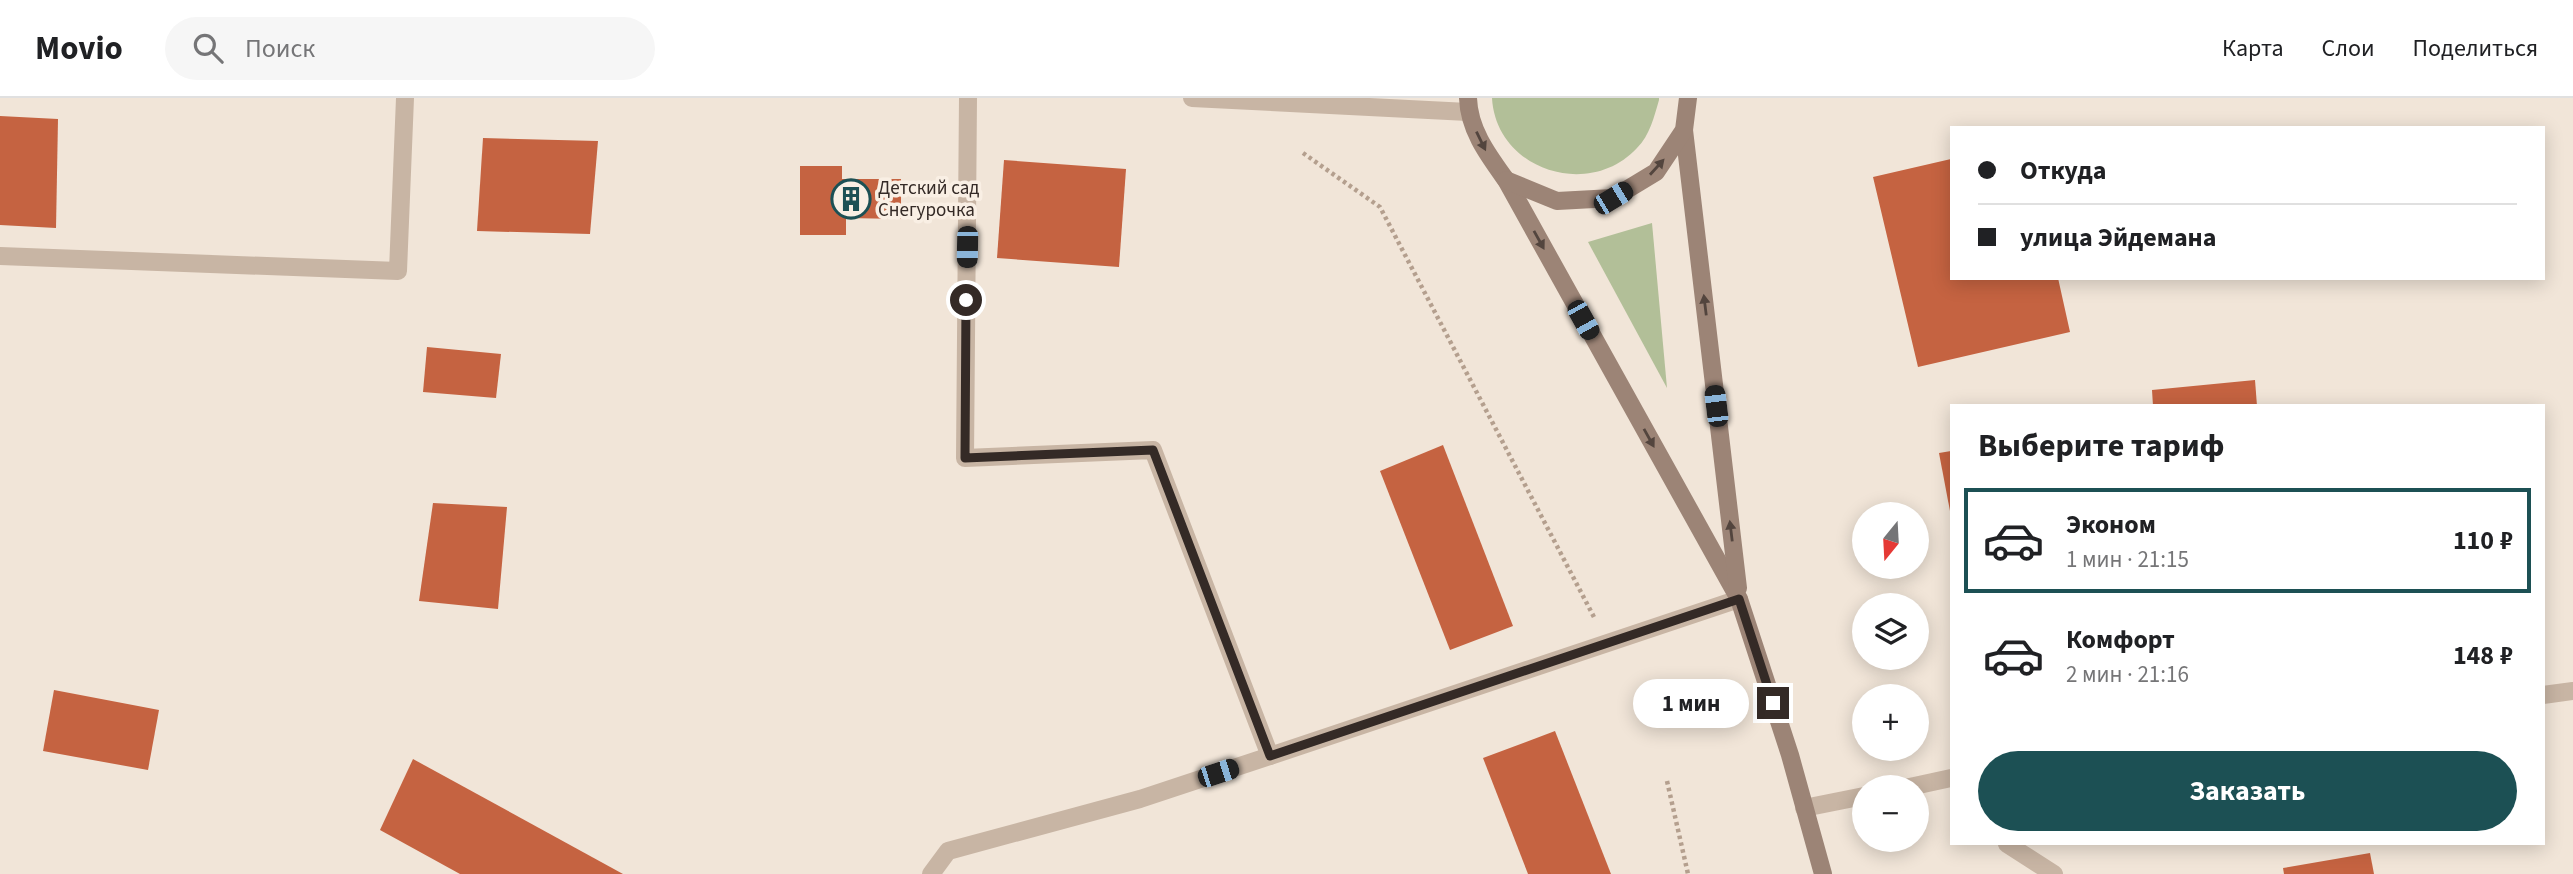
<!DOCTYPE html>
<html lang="ru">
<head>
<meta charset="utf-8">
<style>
	body { margin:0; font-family:"Source Sans 3",sans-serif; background:#f6f6f6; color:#202124; height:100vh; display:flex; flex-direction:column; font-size:26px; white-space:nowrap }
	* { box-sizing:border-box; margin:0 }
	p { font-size:23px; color:#757577 }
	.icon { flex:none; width:38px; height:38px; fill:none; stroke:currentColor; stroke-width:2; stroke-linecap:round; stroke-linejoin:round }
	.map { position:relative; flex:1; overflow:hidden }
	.side { position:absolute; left:1950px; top:306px; width:595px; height:441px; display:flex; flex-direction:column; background:#fff; border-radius:0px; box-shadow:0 4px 18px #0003 }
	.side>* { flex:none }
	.hud { position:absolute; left:1950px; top:28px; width:595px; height:154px; border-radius:0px; box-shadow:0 4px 18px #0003; display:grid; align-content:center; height:154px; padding:0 28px; background:#fff }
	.needle { width:46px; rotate:198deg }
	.buttons { position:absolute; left:1852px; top:404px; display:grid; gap:14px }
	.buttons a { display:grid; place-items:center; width:77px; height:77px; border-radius:50%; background:#fff; box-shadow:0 4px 18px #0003; font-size:35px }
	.end { position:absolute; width:32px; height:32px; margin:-16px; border:9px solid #342a26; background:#fff; box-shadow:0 0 0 4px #fff }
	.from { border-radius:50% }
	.bubble { position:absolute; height:49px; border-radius:24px; background:#fff; box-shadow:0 4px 18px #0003; font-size:23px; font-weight:700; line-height:49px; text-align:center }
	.car { position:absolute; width:21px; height:42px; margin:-21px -10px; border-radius:9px; box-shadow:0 0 5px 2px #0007; background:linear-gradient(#222 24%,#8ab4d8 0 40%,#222 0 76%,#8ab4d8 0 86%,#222 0) }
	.hud b { display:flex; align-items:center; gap:24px; height:66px; font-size:26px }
	.hud b+b { border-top:2px solid #e0e0e0 }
	.hud i { width:18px; height:18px; background:#202124 }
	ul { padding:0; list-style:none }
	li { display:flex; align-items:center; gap:21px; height:105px; margin:0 14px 10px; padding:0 14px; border:4px solid transparent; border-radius:0px }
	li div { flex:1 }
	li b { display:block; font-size:26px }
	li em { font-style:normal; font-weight:700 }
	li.on { border-color:#1c5054 }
	li>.icon { width:63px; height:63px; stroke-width:1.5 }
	h2 { padding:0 28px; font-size:32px; line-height:84px }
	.primary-button { display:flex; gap:14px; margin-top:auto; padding:14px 28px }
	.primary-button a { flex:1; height:80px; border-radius:42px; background:#1c5054; color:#fff; font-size:28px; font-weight:700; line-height:80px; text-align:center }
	header { display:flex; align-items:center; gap:42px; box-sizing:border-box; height:98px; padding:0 35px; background:#fff; border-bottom:2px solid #e0e0e0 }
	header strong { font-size:33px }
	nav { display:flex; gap:38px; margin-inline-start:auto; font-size:24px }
	.search { width:490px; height:63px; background:#f6f6f6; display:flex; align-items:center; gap:18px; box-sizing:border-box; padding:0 24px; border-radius:38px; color:#757577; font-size:26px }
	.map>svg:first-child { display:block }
	.green { fill:#b2bf98 }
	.building { fill:#c56341 }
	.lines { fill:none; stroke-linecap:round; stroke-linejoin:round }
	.path { stroke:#b49f8e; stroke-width:4.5; stroke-dasharray:3.5 3.5; stroke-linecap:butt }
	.lane { stroke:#c8b5a4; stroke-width:18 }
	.street { stroke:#c8b5a4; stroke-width:18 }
	.secondary { stroke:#9c8476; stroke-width:18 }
	.oneway { fill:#53453e }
	.route { stroke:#342a26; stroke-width:9 }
	.labels { text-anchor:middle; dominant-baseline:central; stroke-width:7; stroke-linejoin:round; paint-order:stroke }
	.poi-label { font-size:19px; fill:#342a26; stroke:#f9efe4; text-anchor:start }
</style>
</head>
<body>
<header>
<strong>Movio</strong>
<div class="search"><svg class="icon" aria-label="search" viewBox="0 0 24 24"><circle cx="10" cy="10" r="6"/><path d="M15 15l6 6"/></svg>Поиск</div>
<nav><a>Карта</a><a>Слои</a><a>Поделиться</a></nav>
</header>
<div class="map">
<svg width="2573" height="776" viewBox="0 0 2573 776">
	<rect width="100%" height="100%" fill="#f1e5d8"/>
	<g class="green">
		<path d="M1492,0H1659V2C1654,19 1650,37 1637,50C1589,102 1496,72 1492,0Z"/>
		<polygon points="1652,125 1667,290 1588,144"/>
	</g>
	<g class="building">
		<polygon points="0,18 58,21 56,130 0,127"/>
		<polygon points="483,40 598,43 590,136 477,133"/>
		<polygon points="1951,61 1951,180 2058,180 2070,234 1918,269 1873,79"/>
		<polygon points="1004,62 1126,71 1119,169 997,160"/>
		<polygon points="800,68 842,68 842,81 901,81 901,121 846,120 846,137 800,137"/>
		<polygon points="427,249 501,256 496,300 423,294"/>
		<polygon points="2255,282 2257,308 2153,308 2152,292"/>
		<polygon points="1443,347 1513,528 1450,552 1380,373"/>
		<polygon points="1951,353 1951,413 1950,413 1939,355"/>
		<polygon points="433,405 507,409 498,511 419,503"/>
		<polygon points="54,592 159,612 148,672 43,653"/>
		<polygon points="1555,633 1611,776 1528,776 1483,660"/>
		<polygon points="413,661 623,776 460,776 380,732"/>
		<polygon points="2370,755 2374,776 2284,776 2283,770"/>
	</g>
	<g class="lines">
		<g class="path">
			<polyline points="1303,55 1380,109 1595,521"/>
			<polyline points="1667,683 1688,776"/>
		</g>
		<g class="lane">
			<polyline points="0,158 398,173 405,0"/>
			<polyline points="2007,746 2054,776"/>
			<polyline points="931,776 948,753 1140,701 1270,658 1153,352 965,360 968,0"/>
		</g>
		<g class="street">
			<polyline points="1192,0 1468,14"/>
			<polyline points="2543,597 2573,593"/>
			<polyline points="1270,658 1739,501"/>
			<polyline points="1905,690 1951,680"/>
			<polyline points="1804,710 1864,698"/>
		</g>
		<g class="secondary">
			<path d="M1468,0C1469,32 1488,57 1506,82L1739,501L1790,657L1823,776"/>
			<polyline points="1684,32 1738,490"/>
			<polyline points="1506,82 1557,103 1613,100 1656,74 1684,32 1688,0"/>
		</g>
	</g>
	<defs><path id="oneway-solid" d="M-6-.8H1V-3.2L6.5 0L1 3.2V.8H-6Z" transform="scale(1.75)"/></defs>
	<g class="oneway">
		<use href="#oneway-solid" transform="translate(1481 43) rotate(64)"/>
		<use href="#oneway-solid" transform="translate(1657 69) rotate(-48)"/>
		<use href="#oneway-solid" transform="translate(1539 142) rotate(61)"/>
		<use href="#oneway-solid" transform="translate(1705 207) rotate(-97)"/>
		<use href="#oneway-solid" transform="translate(1649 340) rotate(61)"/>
		<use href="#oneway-solid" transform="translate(1731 433) rotate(-97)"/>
	</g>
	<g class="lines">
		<polyline class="route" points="966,202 965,360 1153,352 1270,658 1739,501 1773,605"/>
	</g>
	<defs>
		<g id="building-ring" transform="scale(2.0125)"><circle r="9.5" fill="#f9efe4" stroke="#1c5054" stroke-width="1.5"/><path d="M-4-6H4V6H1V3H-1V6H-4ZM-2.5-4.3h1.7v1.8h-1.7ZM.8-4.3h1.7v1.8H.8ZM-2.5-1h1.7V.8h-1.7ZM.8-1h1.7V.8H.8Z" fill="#1c5054"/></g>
	</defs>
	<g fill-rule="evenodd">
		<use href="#building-ring" x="851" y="101"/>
	</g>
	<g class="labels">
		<g class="poi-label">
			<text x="878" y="90">Детский сад<tspan x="878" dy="22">Снегурочка</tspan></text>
		</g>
	</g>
</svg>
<div class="buttons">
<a><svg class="needle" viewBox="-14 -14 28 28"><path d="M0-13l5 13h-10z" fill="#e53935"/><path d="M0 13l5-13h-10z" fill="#757577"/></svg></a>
<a><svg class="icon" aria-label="layers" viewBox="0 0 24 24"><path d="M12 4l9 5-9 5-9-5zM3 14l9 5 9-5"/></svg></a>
<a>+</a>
<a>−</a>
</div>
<i class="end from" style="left:966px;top:202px"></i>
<i class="end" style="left:1773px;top:605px"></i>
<div class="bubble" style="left:1633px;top:581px;width:116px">1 мин</div>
<i class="car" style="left:1613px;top:100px;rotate:59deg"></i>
<i class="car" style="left:967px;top:149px;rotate:181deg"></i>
<i class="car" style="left:1583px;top:222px;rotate:151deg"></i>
<i class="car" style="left:1716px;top:308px;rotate:353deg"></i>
<i class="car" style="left:1218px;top:675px;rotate:72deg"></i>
<div class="hud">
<b><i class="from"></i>Откуда</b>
<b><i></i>улица Эйдемана</b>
</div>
<section class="side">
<h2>Выберите тариф</h2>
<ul>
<li class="on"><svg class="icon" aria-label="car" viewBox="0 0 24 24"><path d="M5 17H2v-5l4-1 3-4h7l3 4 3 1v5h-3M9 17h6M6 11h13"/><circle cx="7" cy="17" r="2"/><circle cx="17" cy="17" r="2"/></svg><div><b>Эконом</b><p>1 мин · 21:15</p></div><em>110 ₽</em></li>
<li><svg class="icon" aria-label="car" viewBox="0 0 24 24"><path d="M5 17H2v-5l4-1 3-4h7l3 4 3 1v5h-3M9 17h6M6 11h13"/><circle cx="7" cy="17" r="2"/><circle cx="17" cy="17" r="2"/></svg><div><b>Комфорт</b><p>2 мин · 21:16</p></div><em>148 ₽</em></li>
</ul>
<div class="primary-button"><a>Заказать</a></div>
</section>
</div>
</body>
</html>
